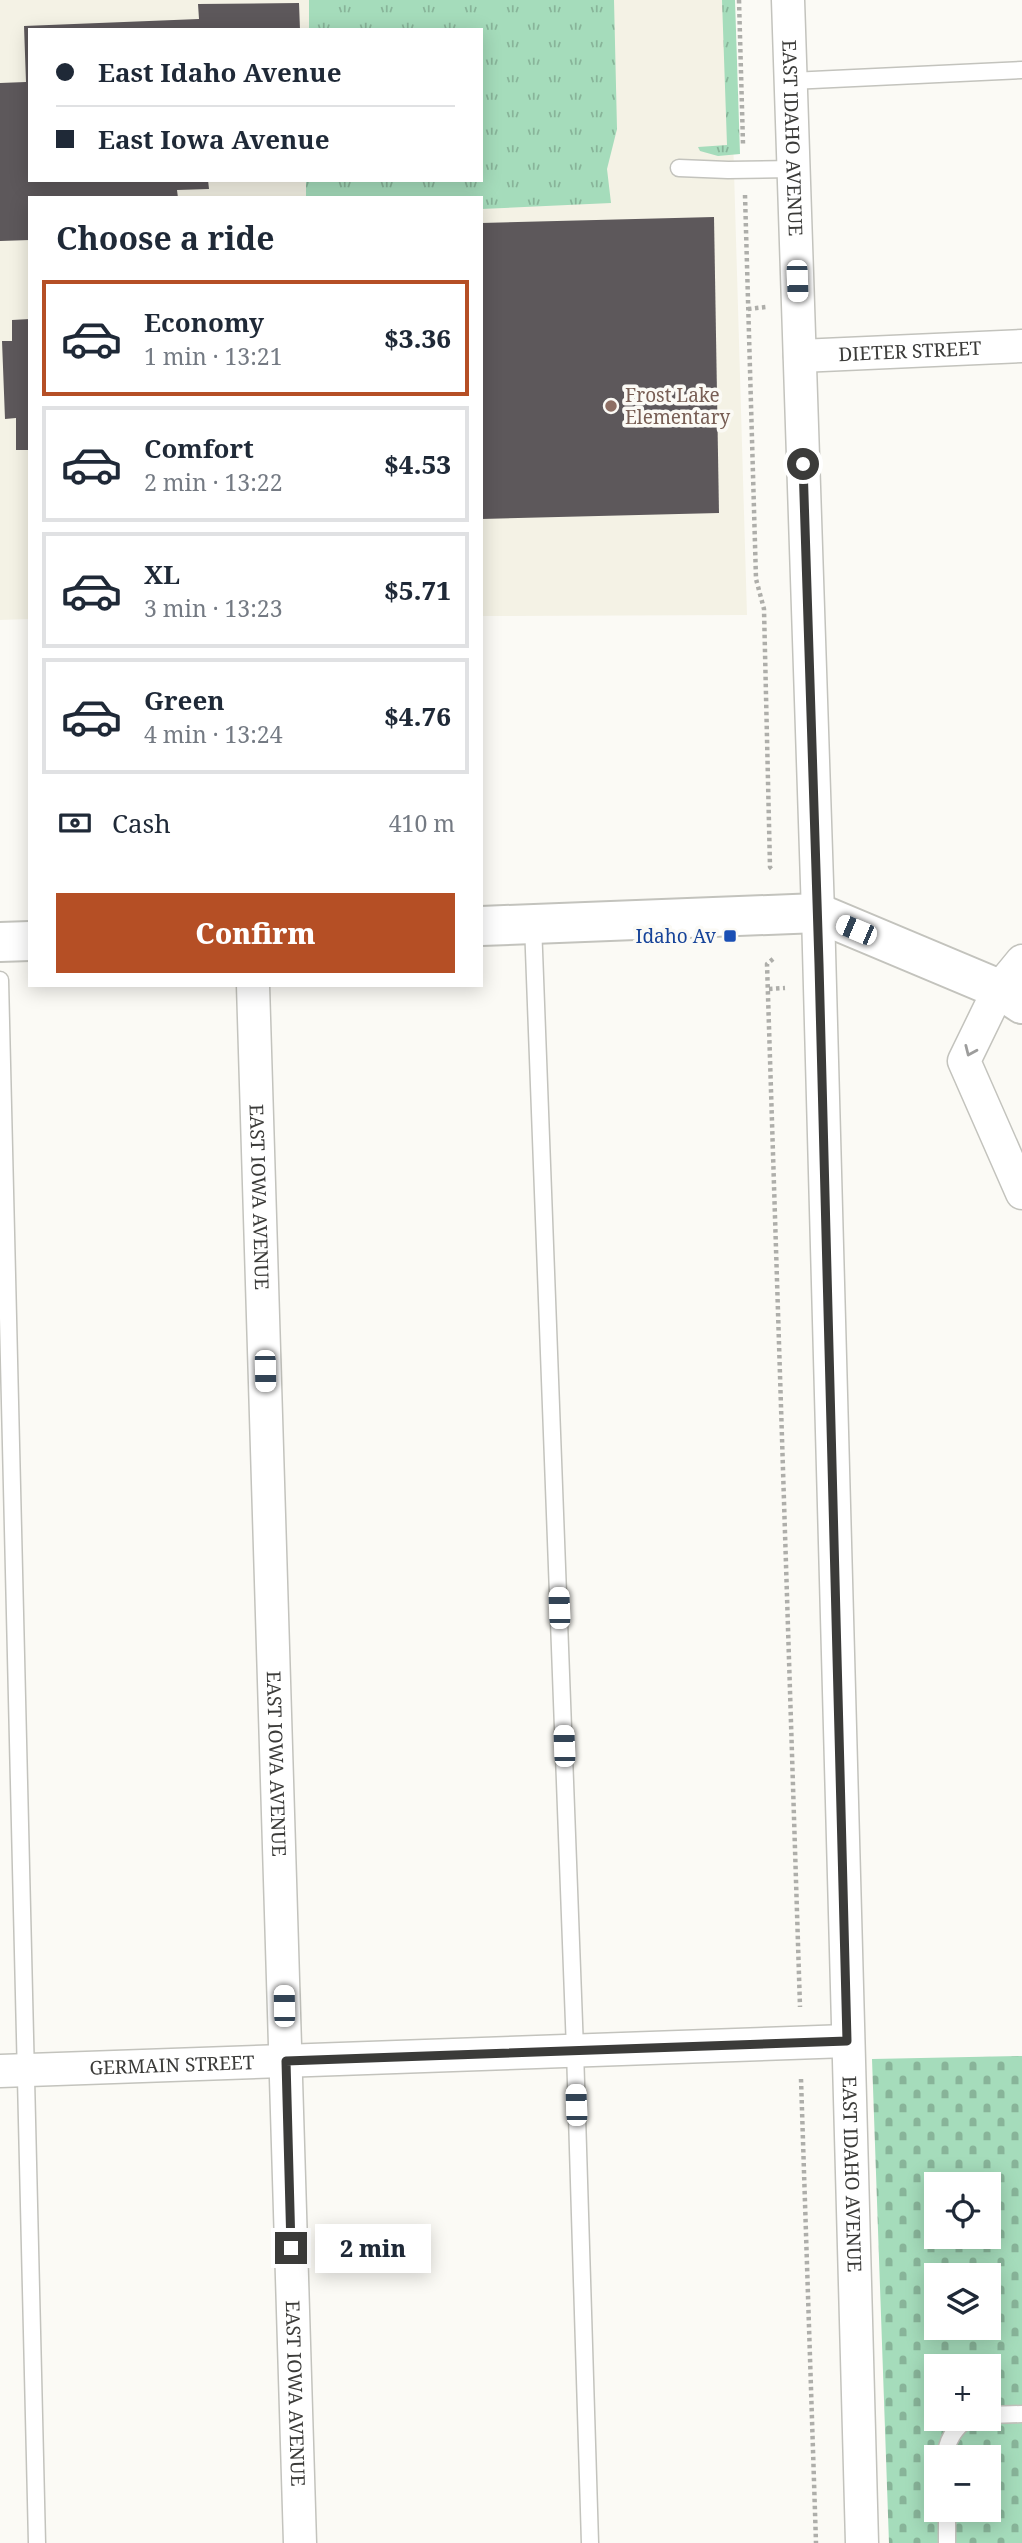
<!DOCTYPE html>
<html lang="en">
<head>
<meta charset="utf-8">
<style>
	body { margin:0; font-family:"Noto Serif",serif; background:#f6f6f7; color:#1f2937; height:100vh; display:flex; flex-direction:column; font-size:26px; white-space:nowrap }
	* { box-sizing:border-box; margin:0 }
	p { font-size:23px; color:#747a83 }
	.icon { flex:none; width:38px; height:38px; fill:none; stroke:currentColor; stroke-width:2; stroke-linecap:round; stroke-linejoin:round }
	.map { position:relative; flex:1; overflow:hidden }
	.details { position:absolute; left:28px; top:196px; width:455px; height:791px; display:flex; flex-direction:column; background:#fff; border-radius:0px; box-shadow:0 4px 18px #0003 }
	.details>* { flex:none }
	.guide { position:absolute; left:28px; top:28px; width:455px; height:154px; border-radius:0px; box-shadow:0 4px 18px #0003; display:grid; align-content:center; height:154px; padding:0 28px; background:#fff }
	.buttons { position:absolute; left:924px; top:2172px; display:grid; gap:14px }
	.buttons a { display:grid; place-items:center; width:77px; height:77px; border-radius:0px; background:#fff; box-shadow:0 4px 18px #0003; font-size:35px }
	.end { position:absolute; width:32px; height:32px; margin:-16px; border:9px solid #3b3b39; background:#fff; box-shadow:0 0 0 4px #fff }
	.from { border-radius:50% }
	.bubble { position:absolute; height:49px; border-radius:0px; background:#fff; box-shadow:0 4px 18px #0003; font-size:23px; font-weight:800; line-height:49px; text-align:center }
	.car { position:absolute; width:21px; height:42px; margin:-21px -10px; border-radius:9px; box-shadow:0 0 5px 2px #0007; background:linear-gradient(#fff 24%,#345 0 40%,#fff 0 76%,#345 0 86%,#fff 0) }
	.guide b { display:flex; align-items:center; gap:24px; height:66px; font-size:26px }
	.guide b+b { border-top:2px solid #e0e1e3 }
	.guide i { width:18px; height:18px; background:#1f2937 }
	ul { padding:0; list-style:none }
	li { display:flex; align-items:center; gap:21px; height:116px; margin:0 14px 10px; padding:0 14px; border:4px solid #e0e1e3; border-radius:0px }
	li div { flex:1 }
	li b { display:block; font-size:26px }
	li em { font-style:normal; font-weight:800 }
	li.selected { border-color:#b54f25 }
	li>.icon { width:63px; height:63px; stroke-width:1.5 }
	h2 { padding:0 28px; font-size:32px; line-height:84px }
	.pay { display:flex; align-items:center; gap:18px; height:77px; padding:0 28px; font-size:26px }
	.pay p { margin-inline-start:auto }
	.primary-button { display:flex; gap:14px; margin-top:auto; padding:14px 28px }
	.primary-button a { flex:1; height:80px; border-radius:0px; background:#b54f25; color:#fff; font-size:28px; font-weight:800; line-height:80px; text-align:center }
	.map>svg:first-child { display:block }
	.built { fill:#f4f2e5; fill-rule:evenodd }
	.grass { fill:url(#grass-tufts) }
	.cemetery { fill:url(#cemetery-stones); fill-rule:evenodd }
	.building { fill:#5d585b }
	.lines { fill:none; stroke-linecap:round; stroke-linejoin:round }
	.lane-casing { stroke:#c3c3bd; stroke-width:19 }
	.street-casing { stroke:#c3c3bd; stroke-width:35 }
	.secondary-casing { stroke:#c3c3bd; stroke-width:42 }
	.path { stroke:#aeaeaa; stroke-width:4.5; stroke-dasharray:3.5 3.5; stroke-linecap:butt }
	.lane { stroke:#fff; stroke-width:16 }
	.street { stroke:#fff; stroke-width:32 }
	.secondary { stroke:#fff; stroke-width:38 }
	.oneway { stroke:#9d9d9c }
	.route { stroke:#3b3b39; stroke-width:9 }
	.education-dot { fill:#8d6e63; stroke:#fbfaf5; stroke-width:2.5 }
	.transit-dot { fill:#1a4fb4; stroke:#fbfaf5; stroke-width:2.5 }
	.labels { text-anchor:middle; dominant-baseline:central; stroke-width:7; stroke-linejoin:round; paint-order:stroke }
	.street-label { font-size:19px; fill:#3b3b39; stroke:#fbfaf5 }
	.education-label { font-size:19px; fill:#785e54; stroke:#fbfaf5; text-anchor:start }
	.transit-label { font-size:19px; fill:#164399; stroke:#fbfaf5; text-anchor:end }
</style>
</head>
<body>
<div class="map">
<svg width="1022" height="2543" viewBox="0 0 1022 2543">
	<defs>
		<pattern id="grass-tufts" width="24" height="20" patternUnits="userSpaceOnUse" patternTransform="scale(1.75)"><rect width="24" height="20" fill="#a5dcbb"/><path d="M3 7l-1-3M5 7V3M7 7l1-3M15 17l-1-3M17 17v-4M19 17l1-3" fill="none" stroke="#88b499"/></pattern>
		<pattern id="cemetery-stones" width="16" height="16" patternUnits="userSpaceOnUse" patternTransform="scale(1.75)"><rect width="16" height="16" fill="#a5dcbb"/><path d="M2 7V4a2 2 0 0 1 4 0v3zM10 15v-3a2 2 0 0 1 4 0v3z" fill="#88b499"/></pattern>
	</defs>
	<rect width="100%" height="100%" fill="#fbfaf5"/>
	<path class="built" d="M0,0H729L747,615L481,616V198H30V619L0,620ZM30,30H481V180H30Z"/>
	<g class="grass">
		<polygon points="309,0 614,0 617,129 607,169 611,203 481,209 481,198 306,198 306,180 481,180 481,30 309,30"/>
		<polygon points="722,0 735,0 740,154 718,156 700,151 698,147 727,145"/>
	</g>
	<path class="cemetery" d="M1022,2056V2543H889L872,2059ZM936,2184H989V2236H936ZM936,2275H989V2328H936ZM936,2366H989V2418H936ZM936,2457H989V2510H936Z"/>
	<g class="building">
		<polygon points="299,3 300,30 30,30 30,180 208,180 209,189 177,190 178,198 30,198 30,240 0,241 0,83 26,82 24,26 199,19 198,4"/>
		<polygon points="714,217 719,513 481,519 481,223"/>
		<polygon points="30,319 30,450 16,450 16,418 5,419 2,341 12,341 12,320"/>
	</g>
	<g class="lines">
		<g class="lane-casing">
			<g id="lane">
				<polyline points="791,81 1022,70"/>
				<polyline points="679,168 728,170 794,169"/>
				<polyline points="533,924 575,2050 590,2543"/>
				<polyline points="0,980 37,2543"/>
				<polyline points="989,2415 1022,2414"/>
				<path d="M946,2457C946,2440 956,2427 969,2418"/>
				<polyline points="947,2510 947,2543"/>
			</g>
		</g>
		<g class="street-casing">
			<g id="street">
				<path id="s1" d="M788,0L818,913L862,2543"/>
				<path id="s2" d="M800,356L1022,346"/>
				<polyline points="1022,961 999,989 964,1061 1022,1193"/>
				<path id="s3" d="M253,985L300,2543"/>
				<path id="s4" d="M0,2071L847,2041"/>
			</g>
		</g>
		<g class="secondary-casing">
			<g id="secondary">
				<polyline points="481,926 818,913 999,989 1022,1004"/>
				<polyline points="0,942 30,941"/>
			</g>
		</g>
		<g class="path">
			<polyline points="739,0 743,144"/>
			<polyline points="745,195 756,579 764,609 770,867 773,870"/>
			<polyline points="748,309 766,307"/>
			<polyline points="773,959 767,964 800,2007"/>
			<polyline points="769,989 785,988"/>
			<polyline points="801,2079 816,2543"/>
		</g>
		<use href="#lane" class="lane"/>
		<use href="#street" class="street"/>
		<use href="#secondary" class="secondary"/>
	</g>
	<defs><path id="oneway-chevron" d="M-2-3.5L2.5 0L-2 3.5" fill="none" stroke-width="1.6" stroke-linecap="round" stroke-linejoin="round" transform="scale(1.75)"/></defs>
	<use class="oneway" href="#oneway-chevron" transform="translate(970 1051) rotate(114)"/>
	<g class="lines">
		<polyline class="route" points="291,2248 286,2061 847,2041 819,964 803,464"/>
	</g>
	<circle class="education-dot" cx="611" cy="406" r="7"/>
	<rect class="transit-dot" x="723" y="929" width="14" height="14" rx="3.5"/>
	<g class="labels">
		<g class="street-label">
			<text stroke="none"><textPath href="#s1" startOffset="138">EAST IDAHO AVENUE</textPath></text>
			<text stroke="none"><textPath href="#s2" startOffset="110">DIETER STREET</textPath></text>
			<text stroke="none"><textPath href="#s3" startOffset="212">EAST IOWA AVENUE</textPath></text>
			<text stroke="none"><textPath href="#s3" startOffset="779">EAST IOWA AVENUE</textPath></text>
			<text stroke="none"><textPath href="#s4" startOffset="172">GERMAIN STREET</textPath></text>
			<text stroke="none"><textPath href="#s1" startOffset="2175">EAST IDAHO AVENUE</textPath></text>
			<text stroke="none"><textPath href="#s3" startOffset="1409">EAST IOWA AVENUE</textPath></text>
		</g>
		<g class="education-label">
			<text x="625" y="395">Frost Lake<tspan x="625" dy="22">Elementary</tspan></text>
		</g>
		<g class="transit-label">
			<text x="716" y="936">Idaho Av</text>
		</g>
	</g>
</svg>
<div class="buttons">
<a><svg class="icon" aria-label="locate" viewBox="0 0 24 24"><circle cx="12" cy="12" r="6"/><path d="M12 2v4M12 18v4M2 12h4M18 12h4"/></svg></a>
<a><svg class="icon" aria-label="layers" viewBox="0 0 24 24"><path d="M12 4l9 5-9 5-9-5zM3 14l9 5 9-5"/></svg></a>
<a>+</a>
<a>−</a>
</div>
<i class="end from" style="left:803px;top:464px"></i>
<i class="end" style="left:291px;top:2248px"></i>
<div class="bubble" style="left:315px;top:2224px;width:116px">2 min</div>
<i class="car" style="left:797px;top:281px;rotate:178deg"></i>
<i class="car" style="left:856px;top:930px;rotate:293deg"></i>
<i class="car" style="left:265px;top:1371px;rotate:179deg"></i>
<i class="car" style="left:559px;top:1608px;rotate:358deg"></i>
<i class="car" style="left:564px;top:1746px;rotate:358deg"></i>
<i class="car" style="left:284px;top:2006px;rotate:359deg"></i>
<i class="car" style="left:576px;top:2105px;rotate:358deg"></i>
<div class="guide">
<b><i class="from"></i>East Idaho Avenue</b>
<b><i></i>East Iowa Avenue</b>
</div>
<section class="details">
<h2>Choose a ride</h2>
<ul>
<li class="selected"><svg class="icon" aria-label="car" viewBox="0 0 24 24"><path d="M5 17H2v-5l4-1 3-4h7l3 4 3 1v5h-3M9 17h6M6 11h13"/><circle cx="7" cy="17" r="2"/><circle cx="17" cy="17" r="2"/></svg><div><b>Economy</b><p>1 min · 13:21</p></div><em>$3.36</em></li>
<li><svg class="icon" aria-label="car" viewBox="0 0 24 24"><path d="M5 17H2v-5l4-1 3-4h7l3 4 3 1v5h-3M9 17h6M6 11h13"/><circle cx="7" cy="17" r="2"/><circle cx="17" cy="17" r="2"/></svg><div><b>Comfort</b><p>2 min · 13:22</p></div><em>$4.53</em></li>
<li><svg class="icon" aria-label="car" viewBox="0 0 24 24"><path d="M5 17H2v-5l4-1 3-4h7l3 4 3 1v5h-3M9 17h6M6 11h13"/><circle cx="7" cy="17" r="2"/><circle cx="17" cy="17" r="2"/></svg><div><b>XL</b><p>3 min · 13:23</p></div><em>$5.71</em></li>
<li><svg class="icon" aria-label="car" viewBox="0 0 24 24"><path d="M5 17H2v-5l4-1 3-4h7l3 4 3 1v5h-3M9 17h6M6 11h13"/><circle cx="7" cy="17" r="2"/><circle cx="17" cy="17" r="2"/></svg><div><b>Green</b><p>4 min · 13:24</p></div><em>$4.76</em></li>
</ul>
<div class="pay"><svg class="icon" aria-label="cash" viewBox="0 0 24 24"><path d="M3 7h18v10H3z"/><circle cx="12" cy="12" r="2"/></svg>Cash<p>410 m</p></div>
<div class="primary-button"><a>Confirm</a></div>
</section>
</div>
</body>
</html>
